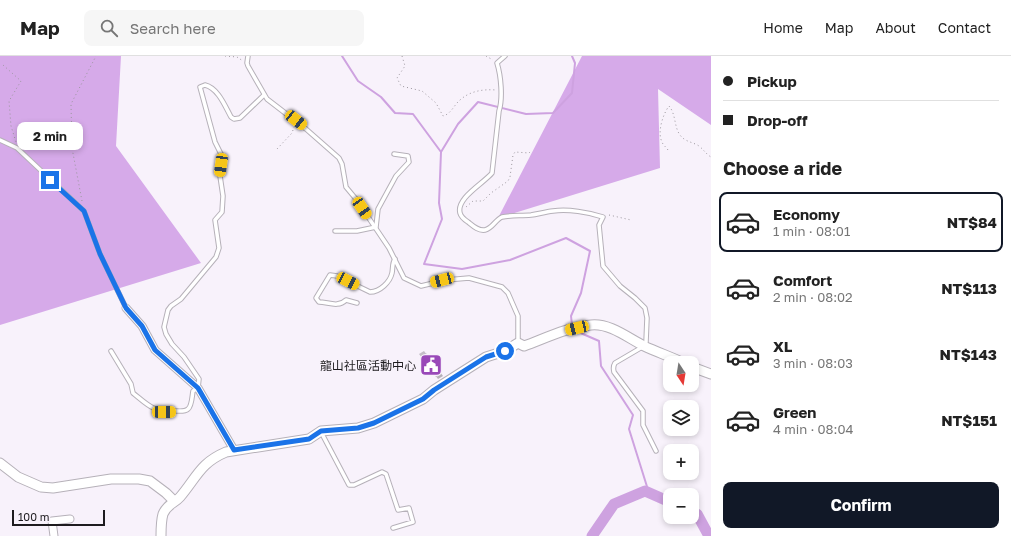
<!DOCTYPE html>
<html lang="en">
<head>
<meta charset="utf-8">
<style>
	body { margin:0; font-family:"Golos Text","Noto Sans TC",sans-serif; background:#f6f6f6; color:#222; height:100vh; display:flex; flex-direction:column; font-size:15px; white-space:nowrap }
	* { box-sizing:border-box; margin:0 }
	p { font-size:13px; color:#767676 }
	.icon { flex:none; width:22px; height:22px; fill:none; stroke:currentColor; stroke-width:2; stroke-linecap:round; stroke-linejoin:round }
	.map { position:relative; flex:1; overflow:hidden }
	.sheet { display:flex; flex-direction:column; background:#fff; width:300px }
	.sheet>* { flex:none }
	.top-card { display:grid; align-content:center; height:88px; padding:0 12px; background:#fff }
	.needle { width:26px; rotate:168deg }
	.fabs { position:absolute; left:663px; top:300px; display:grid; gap:8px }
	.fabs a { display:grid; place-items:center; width:36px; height:36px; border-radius:8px; background:#fff; box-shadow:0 2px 6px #0003; font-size:20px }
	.scale { position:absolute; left:12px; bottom:10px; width:93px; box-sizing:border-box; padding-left:4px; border:2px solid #1e1c1f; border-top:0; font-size:11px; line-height:14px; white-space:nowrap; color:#1e1c1f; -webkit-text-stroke:3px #f8f2fb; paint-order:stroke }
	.end { position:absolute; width:18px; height:18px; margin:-9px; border:5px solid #1a73e8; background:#fff; box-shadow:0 0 0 2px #fff }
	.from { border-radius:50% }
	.bubble { position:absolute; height:28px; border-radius:8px; background:#fff; box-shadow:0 2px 6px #0003; font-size:13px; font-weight:700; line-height:28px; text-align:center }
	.car { position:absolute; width:12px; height:24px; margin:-12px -6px; border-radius:5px; box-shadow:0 0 3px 1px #0007; background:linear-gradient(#f5c518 24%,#345 0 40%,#f5c518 0 76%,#345 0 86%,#f5c518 0) }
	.top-card b { display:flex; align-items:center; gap:14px; height:38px; font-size:15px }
	.top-card b+b { border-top:1px solid #e0e0e0 }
	.top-card i { width:10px; height:10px; background:#222 }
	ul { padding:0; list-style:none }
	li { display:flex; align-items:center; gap:12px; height:60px; margin:0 8px 6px; padding:0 4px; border:2px solid transparent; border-radius:8px }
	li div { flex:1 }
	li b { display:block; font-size:15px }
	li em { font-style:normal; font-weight:700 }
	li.active { border-color:#111827 }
	li>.icon { width:36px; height:36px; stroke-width:1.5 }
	h2 { padding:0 12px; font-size:18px; line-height:48px }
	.button { display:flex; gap:8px; margin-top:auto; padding:8px 12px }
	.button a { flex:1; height:46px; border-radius:8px; background:#111827; color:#fff; font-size:16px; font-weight:700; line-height:46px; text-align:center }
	header { display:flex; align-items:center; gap:24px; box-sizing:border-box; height:56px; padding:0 20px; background:#fff; border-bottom:1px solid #e0e0e0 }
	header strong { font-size:19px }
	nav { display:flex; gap:22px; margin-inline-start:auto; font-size:14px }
	.search { width:280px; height:36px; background:#f6f6f6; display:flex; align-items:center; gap:10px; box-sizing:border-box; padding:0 14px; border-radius:8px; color:#767676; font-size:15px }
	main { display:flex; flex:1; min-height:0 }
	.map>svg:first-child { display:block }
	.forest { fill:#d6aae9 }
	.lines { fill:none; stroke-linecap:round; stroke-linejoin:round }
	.stream { stroke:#cea2e0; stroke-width:2 }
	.river { stroke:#cea2e0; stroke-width:11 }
	.building { fill:#c4bec7; filter:url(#shadow) }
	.lane-casing { stroke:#b6b1b9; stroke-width:5.5 }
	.street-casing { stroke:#b6b1b9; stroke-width:9 }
	.secondary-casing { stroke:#b6b1b9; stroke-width:11 }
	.path { stroke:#9b969d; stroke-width:1; stroke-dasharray:1 3; stroke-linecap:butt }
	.lane { stroke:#fff; stroke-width:3.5 }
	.street { stroke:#fff; stroke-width:7 }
	.secondary { stroke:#fff; stroke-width:9 }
	.route { stroke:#1a73e8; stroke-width:5 }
	.labels { text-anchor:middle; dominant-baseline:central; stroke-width:3.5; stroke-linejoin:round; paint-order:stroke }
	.poi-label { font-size:12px; fill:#1e1c1f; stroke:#f8f2fb; text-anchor:end }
</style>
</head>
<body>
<header>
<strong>Map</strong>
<div class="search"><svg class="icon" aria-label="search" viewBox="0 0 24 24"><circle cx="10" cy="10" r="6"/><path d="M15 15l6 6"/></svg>Search here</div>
<nav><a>Home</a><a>Map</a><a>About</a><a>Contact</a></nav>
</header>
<main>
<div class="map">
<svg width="711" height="480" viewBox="0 0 711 480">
	<defs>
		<filter id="shadow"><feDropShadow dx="2" dy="2" stdDeviation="0" flood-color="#0004"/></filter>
	</defs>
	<rect width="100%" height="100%" fill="#f8f2fb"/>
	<g class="forest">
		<polygon points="0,0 121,0 116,90 201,207 0,269"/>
		<polygon points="582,0 711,0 711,69 658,33 660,112 498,162"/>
	</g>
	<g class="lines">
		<g class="stream">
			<polyline points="342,0 358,25 381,41 395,57 413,58 441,96"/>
			<polyline points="572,0 575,7 572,37 553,57 526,58 478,46 458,68 441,96 439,147 442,163 424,208 462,213 510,204 566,182 590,195 581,237 571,260 572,269"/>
			<polyline points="576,275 599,285 601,310 633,359 629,373 649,437"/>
		</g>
		<g class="river">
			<polyline points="692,456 697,458 709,480"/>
			<polyline points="592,480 614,448 645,435 670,446"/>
		</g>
	</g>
	<polygon class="building" points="424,295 441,318 436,321 419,298"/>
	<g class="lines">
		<g class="lane-casing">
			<g id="lane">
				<polyline points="248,0 247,7 248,10 267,43 306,73 339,102 342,108 346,131 356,143 389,192 404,222 421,230 446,224 469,222 502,231 508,237 518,260 518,286"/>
				<path d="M505,0L497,7C501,20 503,42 499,55L492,117C484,127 456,142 460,157C461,161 465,164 468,166C473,170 478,175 485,174C493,172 495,164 502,161C511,159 521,160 531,159C538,158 545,156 553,155C568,153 588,156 603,161L599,169L603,210L620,230L635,242L645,252L647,262L646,286L644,290L615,307C613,310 613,312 614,316L643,355V369L656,395"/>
				<polyline points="0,84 17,92 84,155 100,198 126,252"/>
				<polyline points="335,175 357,175 376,171 378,153 396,120 409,106 408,100 394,98"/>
				<path d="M357,247L346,244C338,252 328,246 319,246L316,242L330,219L337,220L370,236C380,236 390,226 392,217C393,212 392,207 395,203"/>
				<path d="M111,295L131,328L133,337C149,350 153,356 175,355C179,355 185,356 188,353C192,350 192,340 193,335L198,332L199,323L184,301L172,288L166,278L164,271L168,254L171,250L181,243L216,201L219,192L215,164L222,156L223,140L220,120L221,98L215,86L200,31L205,29C218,32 225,50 231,61L234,63L240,62L264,39"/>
				<polyline points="321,376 349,429 354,429 382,416 386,418 398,454 409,452 413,466 393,472"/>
			</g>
		</g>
		<g class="street-casing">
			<g id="street">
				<polyline points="126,252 142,270 155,294 198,332 234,394"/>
				<polyline points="54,480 52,465 70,463"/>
			</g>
		</g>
		<g class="secondary-casing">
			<g id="secondary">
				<polyline points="692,311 711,318"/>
				<polyline points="0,407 18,421 41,431 53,432 111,423 139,423 150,425 166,437 174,445"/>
				<path d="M161,480C161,473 161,465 163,458C168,447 174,448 180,441C197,421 200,407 226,396L309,383L321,375L358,372L374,367L423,343L434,334L486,301L505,295L518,287L524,290C546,282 568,271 591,269C610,267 628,282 644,290C657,296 671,301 684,307"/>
			</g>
		</g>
		<g class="path">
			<polyline points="225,0 237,1 243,5"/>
			<path d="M402,0L405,10L397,22L401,30L422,35L436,47L443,60C451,58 454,49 460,44C470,35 483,33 496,34"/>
			<polyline points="486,0 493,4"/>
			<polyline points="3,9 21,25 9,45 11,70 16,86"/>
			<polyline points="277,93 292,77 294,71"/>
			<path d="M668,94C666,91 663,89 662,86C657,76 663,58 669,50C676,58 674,71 680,79C685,86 693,86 699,90C704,94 706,98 711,101"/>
			<polyline points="82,145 72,92 71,48 96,0"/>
			<polyline points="466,151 473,145 483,145 491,137 508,125 510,121 513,99 515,96 529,97 531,95"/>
			<polyline points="609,159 631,164"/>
		</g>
		<use href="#lane" class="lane"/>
		<use href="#street" class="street"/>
		<use href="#secondary" class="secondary"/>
	</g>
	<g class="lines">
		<polyline class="route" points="50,124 84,155 100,198 126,252 142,270 155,294 198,332 234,394 309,383 321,375 358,372 374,367 423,343 434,334 486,301 505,295"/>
	</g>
	<defs>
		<g id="civic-square" transform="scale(1.15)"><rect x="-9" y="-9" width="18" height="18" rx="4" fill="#9948b8" stroke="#f8f2fb"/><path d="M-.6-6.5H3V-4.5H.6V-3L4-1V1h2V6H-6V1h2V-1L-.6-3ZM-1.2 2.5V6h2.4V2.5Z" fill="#fff"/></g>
	</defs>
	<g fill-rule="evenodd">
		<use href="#civic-square" x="431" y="309"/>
	</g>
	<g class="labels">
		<g class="poi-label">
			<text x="416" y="309">龍山社區活動中心</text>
		</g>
	</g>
</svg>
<div class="fabs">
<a><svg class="needle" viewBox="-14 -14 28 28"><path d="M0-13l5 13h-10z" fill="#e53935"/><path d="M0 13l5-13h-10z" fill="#767676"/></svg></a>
<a><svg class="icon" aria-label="layers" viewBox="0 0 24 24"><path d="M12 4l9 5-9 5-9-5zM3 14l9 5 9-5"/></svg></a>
<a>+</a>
<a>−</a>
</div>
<div class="scale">100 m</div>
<i class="end from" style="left:505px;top:295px"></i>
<i class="end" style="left:50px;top:124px"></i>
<div class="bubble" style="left:17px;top:66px;width:66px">2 min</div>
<i class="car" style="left:296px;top:64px;rotate:128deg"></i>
<i class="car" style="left:221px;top:109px;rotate:188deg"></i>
<i class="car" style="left:362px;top:152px;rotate:146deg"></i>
<i class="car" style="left:442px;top:224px;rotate:255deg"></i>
<i class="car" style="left:348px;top:225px;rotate:117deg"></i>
<i class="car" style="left:577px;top:272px;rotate:257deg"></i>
<i class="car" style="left:164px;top:356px;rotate:90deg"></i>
</div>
<section class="sheet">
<div class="top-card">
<b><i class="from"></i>Pickup</b>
<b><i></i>Drop-off</b>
</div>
<h2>Choose a ride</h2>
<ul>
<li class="active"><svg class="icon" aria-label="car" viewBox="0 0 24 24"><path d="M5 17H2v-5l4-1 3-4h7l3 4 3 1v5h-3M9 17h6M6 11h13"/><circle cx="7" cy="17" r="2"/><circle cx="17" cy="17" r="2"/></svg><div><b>Economy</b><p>1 min · 08:01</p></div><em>NT$84</em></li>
<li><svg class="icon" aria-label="car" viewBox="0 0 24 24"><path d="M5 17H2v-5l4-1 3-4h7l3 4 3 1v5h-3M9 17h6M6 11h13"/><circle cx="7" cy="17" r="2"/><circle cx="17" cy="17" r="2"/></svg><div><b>Comfort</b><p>2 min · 08:02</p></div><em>NT$113</em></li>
<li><svg class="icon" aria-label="car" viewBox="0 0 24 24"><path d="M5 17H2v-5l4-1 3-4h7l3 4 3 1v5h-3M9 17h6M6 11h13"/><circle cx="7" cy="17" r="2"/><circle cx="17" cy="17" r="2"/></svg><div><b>XL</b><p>3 min · 08:03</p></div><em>NT$143</em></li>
<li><svg class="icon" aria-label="car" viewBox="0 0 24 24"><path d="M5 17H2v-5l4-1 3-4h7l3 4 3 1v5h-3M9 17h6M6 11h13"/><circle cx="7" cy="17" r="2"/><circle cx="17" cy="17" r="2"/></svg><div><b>Green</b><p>4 min · 08:04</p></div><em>NT$151</em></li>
</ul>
<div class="button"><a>Confirm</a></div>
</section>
</main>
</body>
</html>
